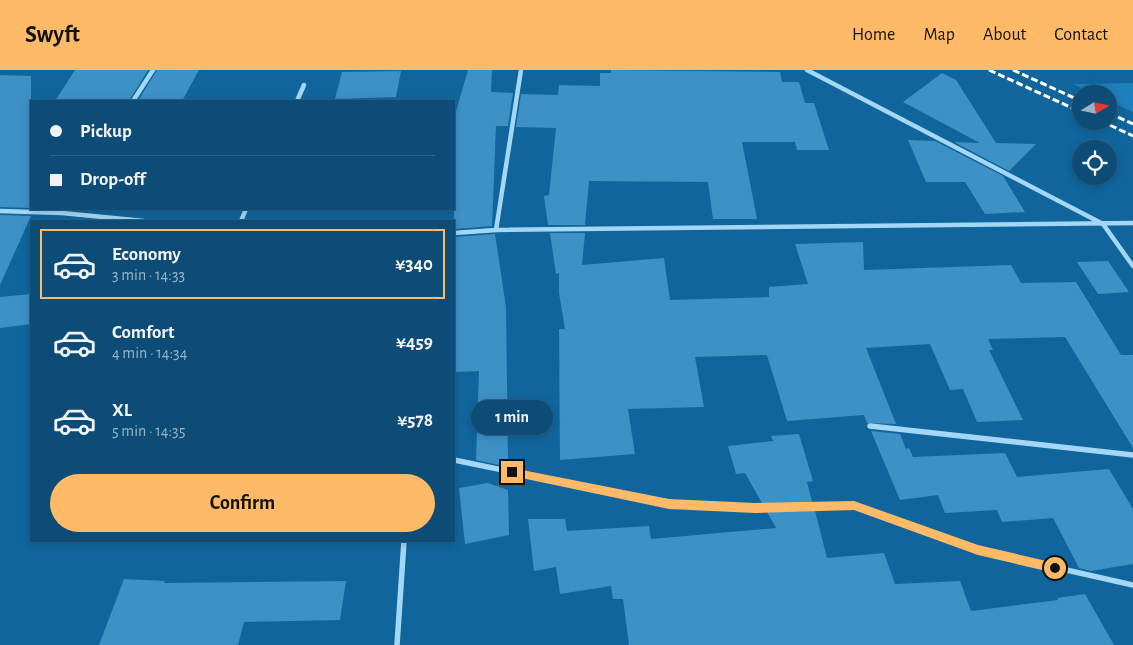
<!DOCTYPE html>
<html lang="en">
<head>
<meta charset="utf-8">
<style>
	body { margin:0; font-family:"Alegreya Sans",sans-serif; background:#1a567e; color:#f1f3f6; height:100vh; display:flex; flex-direction:column; font-size:19px; white-space:nowrap }
	* { box-sizing:border-box; margin:0 }
	p { font-size:16px; color:#9ab4c5 }
	.icon { flex:none; width:28px; height:28px; fill:none; stroke:currentColor; stroke-width:2; stroke-linecap:round; stroke-linejoin:round }
	.map { position:relative; flex:1; overflow:hidden }
	.details { position:absolute; left:30px; top:150px; width:425px; height:322px; display:flex; flex-direction:column; background:#0c4c76; border-radius:0px; box-shadow:0 2px 8px #0003,0 0 0 1px #2c6388 }
	.details>* { flex:none }
	.hud { position:absolute; left:30px; top:30px; width:425px; height:110px; border-radius:0px; box-shadow:0 2px 8px #0003,0 0 0 1px #2c6388; display:grid; align-content:center; height:110px; padding:0 20px; background:#0c4c76 }
	.needle { width:32px; rotate:80deg }
	.controls { position:absolute; left:1072px; top:15px; display:grid; gap:10px }
	.controls a { display:grid; place-items:center; width:45px; height:45px; border-radius:50%; background:#0c4c76; box-shadow:0 2px 8px #0003,0 0 0 1px #2c6388; font-size:25px }
	.end { position:absolute; width:22px; height:22px; margin:-11px; border:6px solid #ffba68; background:#111; box-shadow:0 0 0 2px #111 }
	.from { border-radius:50% }
	.bubble { position:absolute; height:35px; border-radius:18px; background:#0c4c76; box-shadow:0 2px 8px #0003,0 0 0 1px #2c6388; font-size:16px; font-weight:600; line-height:35px; text-align:center }
	.hud b { display:flex; align-items:center; gap:18px; height:48px; font-size:19px }
	.hud b+b { border-top:1px solid #2c6388 }
	.hud i { width:12px; height:12px; background:#f1f3f6 }
	ul { padding:9px 0 0; list-style:none }
	li { display:flex; align-items:center; gap:15px; height:70px; margin:0 10px 8px; padding:0 10px; border:2px solid transparent; border-radius:0px }
	li div { flex:1 }
	li b { display:block; font-size:19px }
	li em { font-style:normal; font-weight:600 }
	li.active { border-color:#ffba68 }
	li>.icon { width:45px; height:45px; stroke-width:1.5 }
	.primary-button { display:flex; gap:10px; margin-top:auto; padding:10px 20px }
	.primary-button a { flex:1; height:58px; border-radius:30px; background:#ffba68; color:#111; font-size:20px; font-weight:600; line-height:58px; text-align:center }
	header { display:flex; align-items:center; gap:30px; box-sizing:border-box; height:70px; padding:0 25px; background:#ffba68; color:#111 }
	header strong { font-size:24px }
	nav { display:flex; gap:28px; margin-inline-start:auto; font-size:18px }
	.map>svg:first-child { display:block }
	.green { fill:#1e80ba }
	.building { fill:#3d91c5 }
	.lines { fill:none; stroke-linecap:round; stroke-linejoin:round }
	.street-far1 { stroke:#a4d7f5; stroke-width:4.5 }
	.street { stroke:#a4d7f5; stroke-width:5.5 }
	.rail { stroke:#fff; stroke-width:3; stroke-dasharray:7 3; stroke-linecap:butt }
	.route { fill:#ffba68 }
</style>
</head>
<body>
<header>
<strong>Swyft</strong>
<nav><a>Home</a><a>Map</a><a>About</a><a>Contact</a></nav>
</header>
<div class="map">
<svg width="1133" height="575" viewBox="0 0 1133 575">
	<rect width="100%" height="100%" fill="#10659d"/>
	<polygon class="green" points="1133,13 1133,42 1109,31 1109,24 1094,24 1073,14"/>
	<g class="building">
		<polygon points="75,0 148,0 129,31 55,31"/>
		<polygon points="157,0 199,0 182,31 138,31"/>
		<polygon points="468,0 492,0 491,22 513,23 508,56 496,56 492,156 454,159 454,48"/>
		<polygon points="611,0 780,2 782,12 799,12 805,33 814,33 829,80 797,80 795,72 742,72 757,149 713,149 708,112 589,111 585,155 548,155 544,126 549,125 556,58 516,57 521,24 558,25 559,15 600,16 600,3 611,3"/>
		<polygon points="401,1 396,27 335,29 342,2"/>
		<polygon points="942,3 956,10 996,73 1036,74 1009,101 954,72 980,73 903,32"/>
		<polygon points="0,5 31,6 31,138 0,137"/>
		<polygon points="908,70 935,71 1003,106 1025,142 985,144 965,112 926,112"/>
		<polygon points="0,145 31,146 0,215"/>
		<polygon points="550,163 585,163 582,195 664,188 670,230 769,227 769,217 808,214 795,174 863,172 864,200 1011,195 1021,213 1076,212 1121,285 1133,285 1133,378 1065,267 988,269 993,280 989,280 1023,350 977,352 963,319 950,320 930,274 866,278 896,354 867,353 864,345 787,351 767,285 695,287 704,337 628,339 635,384 560,390 559,259 565,259 559,223 559,203 556,204"/>
		<polygon points="495,164 506,237 508,395 504,396 476,390 479,301 454,302 454,167"/>
		<polygon points="1108,191 1129,222 1098,224 1077,192"/>
		<polygon points="31,224 31,254 0,258 0,227"/>
		<polygon points="871,361 900,364 906,379 909,378 913,387 1005,383 1017,407 1109,399 1133,439 1133,494 1091,501 1079,498 1053,448 1002,452 997,440 945,443 938,425 900,430"/>
		<polygon points="799,364 813,411 807,412 812,432 762,433 745,403 736,404 728,376 773,371 771,366"/>
		<polygon points="488,413 508,420 509,465 465,474 459,418"/>
		<polygon points="815,441 827,488 884,483 895,514 960,511 971,541 1058,530 1057,528 1085,524 1114,575 629,575 623,529 613,529 611,516 560,524 556,497 534,501 528,449 565,449 567,461 649,456 651,469 776,458 767,442"/>
		<polygon points="124,509 165,511 164,513 346,511 340,550 244,552 238,575 99,575"/>
	</g>
	<g class="lines">
		<g class="street-far1">
			<polyline points="807,0 1103,154 1133,196"/>
			<polyline points="133,31 153,0"/>
			<polyline points="297,31 304,15"/>
			<polyline points="0,141 62,143 144,151"/>
			<polyline points="241,151 246,139"/>
			<polyline points="496,160 521,0"/>
			<polyline points="454,163 496,160 1133,153"/>
		</g>
		<g class="street">
			<polyline points="870,356 1133,385"/>
			<polyline points="454,390 669,434 755,438 854,435 978,480 1133,515"/>
			<polyline points="397,575 404,471"/>
		</g>
		<g class="rail">
			<polyline points="989,0 1081,42"/>
			<polyline points="1013,0 1081,31"/>
			<polyline points="1109,43 1133,54"/>
			<polyline points="1101,51 1133,66"/>
		</g>
	</g>
	<polygon class="route" points="512,398 669,429 755,433 854,431 978,475 1055,493 1060,498 1055,503 978,485 854,440 755,443 669,439 512,406 508,402"/>
</svg>
<div class="controls">
<a><svg class="needle" viewBox="-14 -14 28 28"><path d="M0-13l5 13h-10z" fill="#e53935"/><path d="M0 13l5-13h-10z" fill="#9ab4c5"/></svg></a>
<a><svg class="icon" aria-label="locate" viewBox="0 0 24 24"><circle cx="12" cy="12" r="6"/><path d="M12 2v4M12 18v4M2 12h4M18 12h4"/></svg></a>
</div>
<i class="end from" style="left:1055px;top:498px"></i>
<i class="end" style="left:512px;top:402px"></i>
<div class="bubble" style="left:471px;top:330px;width:82px">1 min</div>
<div class="hud">
<b><i class="from"></i>Pickup</b>
<b><i></i>Drop-off</b>
</div>
<section class="details">
<ul>
<li class="active"><svg class="icon" aria-label="car" viewBox="0 0 24 24"><path d="M5 17H2v-5l4-1 3-4h7l3 4 3 1v5h-3M9 17h6M6 11h13"/><circle cx="7" cy="17" r="2"/><circle cx="17" cy="17" r="2"/></svg><div><b>Economy</b><p>3 min · 14:33</p></div><em>¥340</em></li>
<li><svg class="icon" aria-label="car" viewBox="0 0 24 24"><path d="M5 17H2v-5l4-1 3-4h7l3 4 3 1v5h-3M9 17h6M6 11h13"/><circle cx="7" cy="17" r="2"/><circle cx="17" cy="17" r="2"/></svg><div><b>Comfort</b><p>4 min · 14:34</p></div><em>¥459</em></li>
<li><svg class="icon" aria-label="car" viewBox="0 0 24 24"><path d="M5 17H2v-5l4-1 3-4h7l3 4 3 1v5h-3M9 17h6M6 11h13"/><circle cx="7" cy="17" r="2"/><circle cx="17" cy="17" r="2"/></svg><div><b>XL</b><p>5 min · 14:35</p></div><em>¥578</em></li>
</ul>
<div class="primary-button"><a>Confirm</a></div>
</section>
</div>
</body>
</html>
